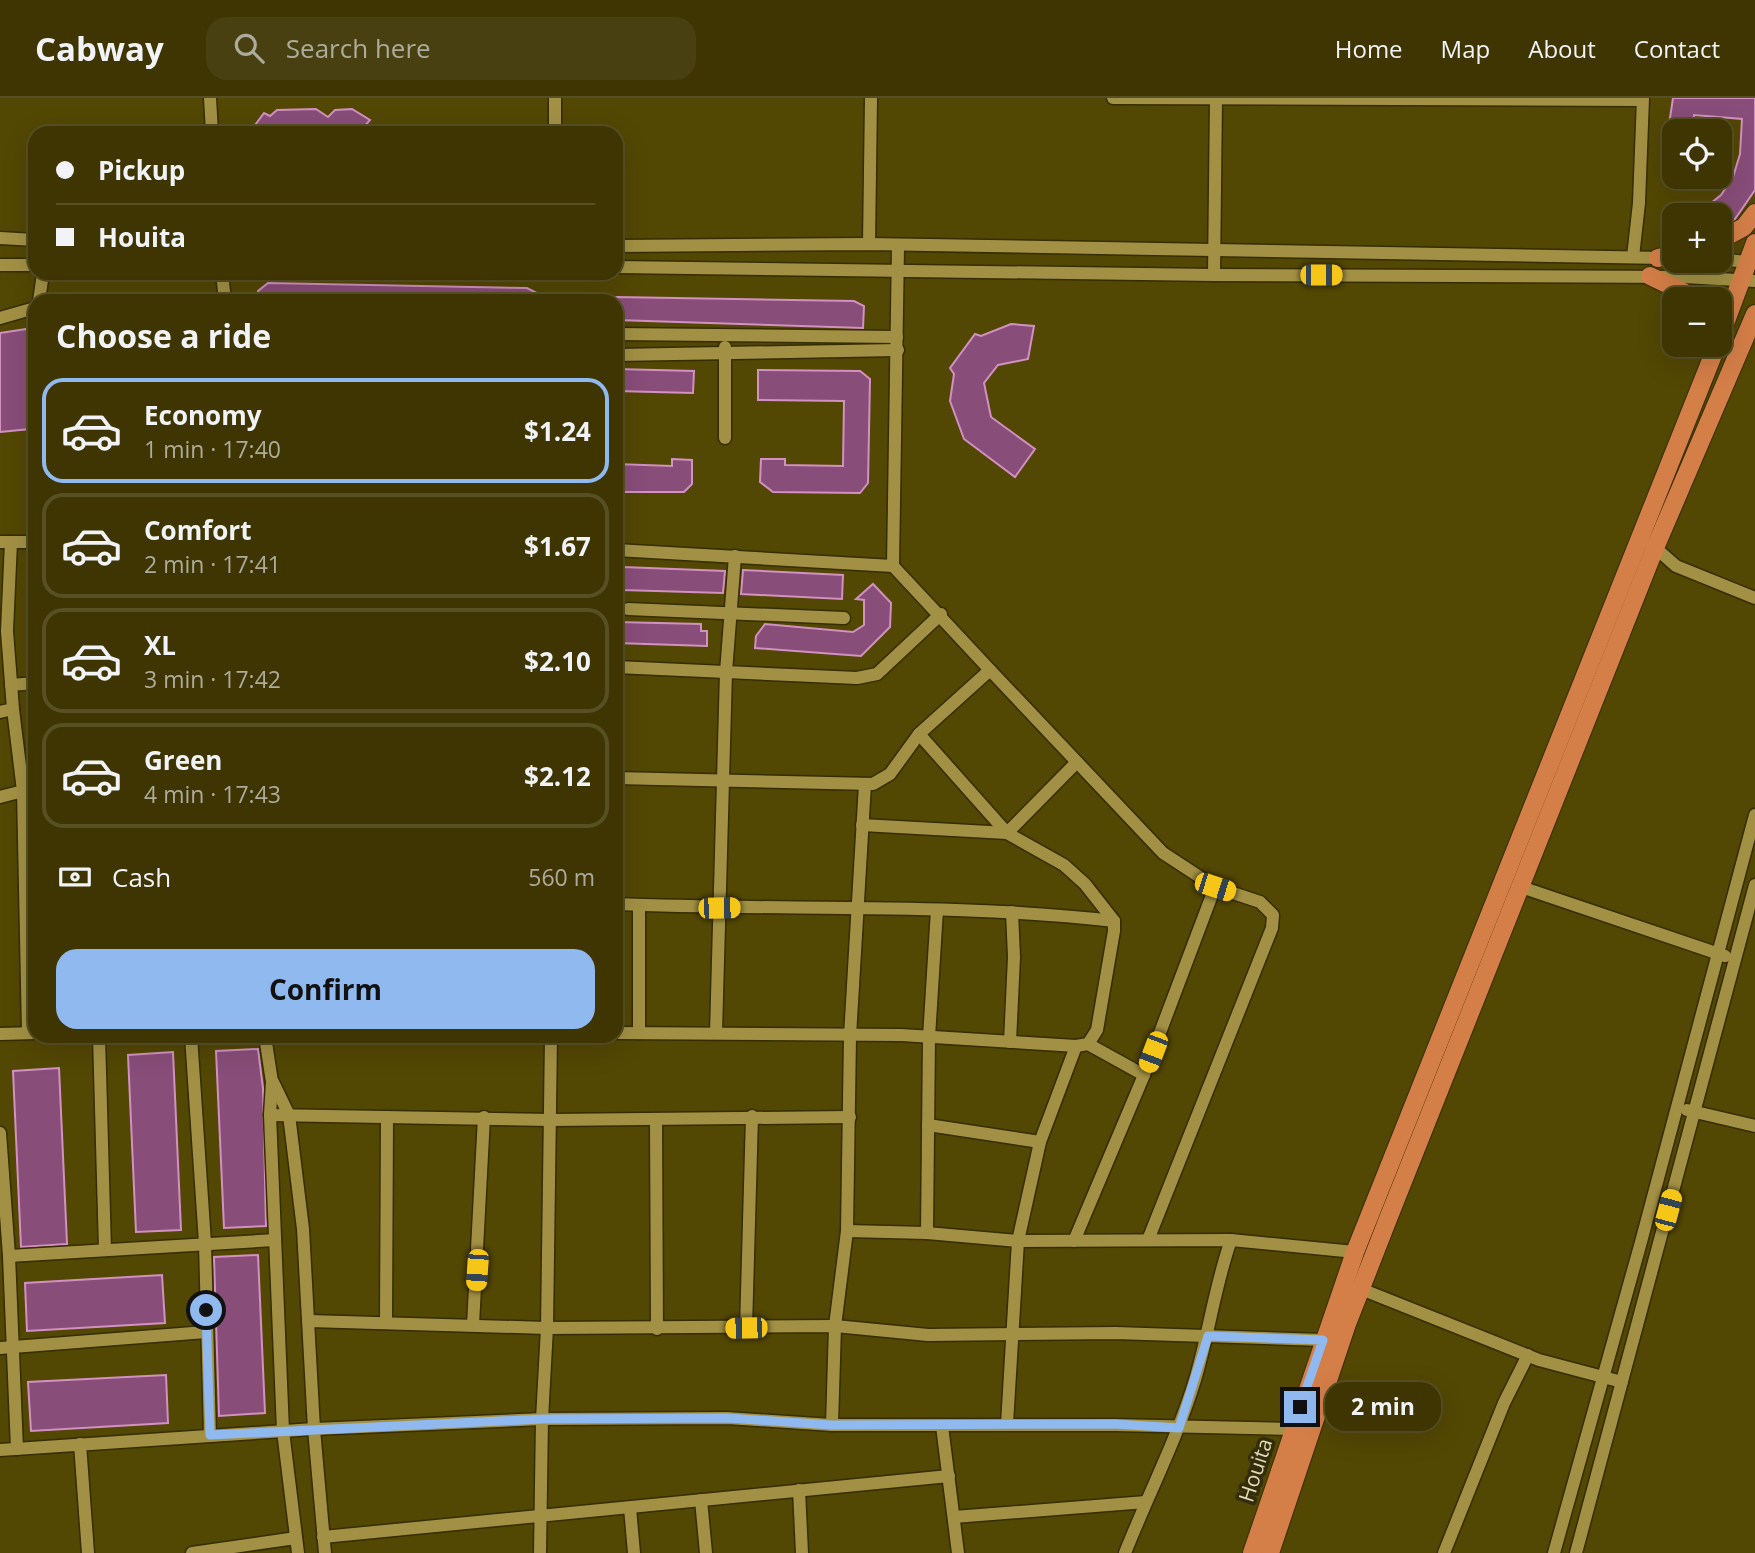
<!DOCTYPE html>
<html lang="en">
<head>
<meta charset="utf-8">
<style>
	body { margin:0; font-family:"Open Sans",sans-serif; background:#494012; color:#f1f3f6; height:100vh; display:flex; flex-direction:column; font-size:26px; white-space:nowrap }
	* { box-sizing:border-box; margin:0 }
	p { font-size:23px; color:#adab9a }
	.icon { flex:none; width:38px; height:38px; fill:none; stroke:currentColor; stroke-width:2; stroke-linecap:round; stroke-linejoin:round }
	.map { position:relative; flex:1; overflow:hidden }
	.drawer { position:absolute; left:28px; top:196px; width:595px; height:749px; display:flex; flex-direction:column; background:#3e3503; border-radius:21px; box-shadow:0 7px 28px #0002,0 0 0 2px #575025 }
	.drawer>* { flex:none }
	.banner { position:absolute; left:28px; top:28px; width:595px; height:154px; border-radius:21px; box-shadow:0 7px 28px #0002,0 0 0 2px #575025; display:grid; align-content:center; height:154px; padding:0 28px; background:#3e3503 }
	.controls { position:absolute; left:1662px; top:21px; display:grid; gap:14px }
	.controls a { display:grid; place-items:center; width:70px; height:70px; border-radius:14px; background:#3e3503; box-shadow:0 7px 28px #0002,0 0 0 2px #575025; font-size:35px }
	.end { position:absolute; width:32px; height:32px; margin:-16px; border:9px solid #90b9f0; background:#111; box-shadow:0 0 0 4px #111 }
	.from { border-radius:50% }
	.bubble { position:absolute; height:49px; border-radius:21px; background:#3e3503; box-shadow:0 7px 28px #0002,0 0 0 2px #575025; font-size:23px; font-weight:700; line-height:49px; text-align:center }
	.car { position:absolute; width:21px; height:42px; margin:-21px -10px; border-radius:9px; box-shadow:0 0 5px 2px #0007; background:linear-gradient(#f5c518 24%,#345 0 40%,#f5c518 0 76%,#345 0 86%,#f5c518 0) }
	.banner b { display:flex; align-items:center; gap:24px; height:66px; font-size:26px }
	.banner b+b { border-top:2px solid #575025 }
	.banner i { width:18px; height:18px; background:#f1f3f6 }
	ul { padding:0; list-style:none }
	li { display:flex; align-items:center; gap:21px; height:105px; margin:0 14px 10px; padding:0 14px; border:4px solid #575025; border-radius:21px }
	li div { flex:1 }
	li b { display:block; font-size:26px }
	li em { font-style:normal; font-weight:700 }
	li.selected { border-color:#90b9f0 }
	li>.icon { width:63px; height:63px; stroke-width:1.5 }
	h2 { padding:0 28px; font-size:32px; line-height:84px }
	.pay { display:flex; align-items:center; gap:18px; height:77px; padding:0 28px; font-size:26px }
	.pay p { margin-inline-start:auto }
	.primary-button { display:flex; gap:14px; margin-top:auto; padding:14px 28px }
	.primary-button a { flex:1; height:80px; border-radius:21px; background:#90b9f0; color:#111; font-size:28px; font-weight:700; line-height:80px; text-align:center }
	header { display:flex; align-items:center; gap:42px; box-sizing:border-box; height:98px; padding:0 35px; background:#3e3503; border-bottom:2px solid #575025 }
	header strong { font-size:33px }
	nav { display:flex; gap:38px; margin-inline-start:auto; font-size:24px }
	.search { width:490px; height:63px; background:#494012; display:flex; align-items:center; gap:18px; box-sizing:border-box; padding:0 24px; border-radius:21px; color:#adab9a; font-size:26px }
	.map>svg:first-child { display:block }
	.building { fill:#884d79; stroke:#d291c0; stroke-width:2 }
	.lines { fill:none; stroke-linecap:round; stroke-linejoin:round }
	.minor-casing { stroke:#362d02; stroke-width:15 }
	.major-casing { stroke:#362d02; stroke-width:20 }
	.minor { stroke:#a29144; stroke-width:12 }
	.major { stroke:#d47e48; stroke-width:18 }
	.route { stroke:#90b9f0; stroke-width:9 }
	.labels { text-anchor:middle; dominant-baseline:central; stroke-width:7; stroke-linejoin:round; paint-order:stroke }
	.street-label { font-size:21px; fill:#e2dab5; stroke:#342d0c }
</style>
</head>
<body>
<header>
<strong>Cabway</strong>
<div class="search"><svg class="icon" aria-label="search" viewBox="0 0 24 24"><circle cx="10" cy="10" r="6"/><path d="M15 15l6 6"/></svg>Search here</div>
<nav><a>Home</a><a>Map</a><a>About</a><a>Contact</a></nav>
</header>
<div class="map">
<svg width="1755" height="1455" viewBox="0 0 1755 1455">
	<rect width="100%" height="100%" fill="#534704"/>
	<g class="building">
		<polygon points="1673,0 1755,0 1755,92 1735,121 1720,129 1720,117 1696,117 1721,97 1733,79 1740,56 1742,21 1694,17 1693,33 1668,33"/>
		<polygon points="316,11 328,19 335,12 352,11 370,22 359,35 249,35 264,15 270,18 277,12"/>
		<polygon points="268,185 527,190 552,203 258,203 258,193"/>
		<polygon points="616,199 854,203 864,208 863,230 616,222"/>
		<polygon points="1011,226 1034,228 1028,261 998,267 984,285 991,319 1035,351 1015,379 964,341 950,303 954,276 950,270 975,236 981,238"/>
		<polygon points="33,230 30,331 0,334 0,235"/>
		<polygon points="616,271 694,273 693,295 616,293"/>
		<polygon points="758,272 860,273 870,281 868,385 860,395 773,394 760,384 761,361 785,361 785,367 843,368 844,303 758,302"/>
		<polygon points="672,361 692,362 692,386 684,394 616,394 616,366 672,368"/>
		<polygon points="623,469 725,473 723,495 622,492"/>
		<polygon points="743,472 843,477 842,501 741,496"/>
		<polygon points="873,486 891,505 890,529 861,558 755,550 756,538 765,526 853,534 864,527 864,502 856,501"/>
		<polygon points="616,524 701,526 701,533 707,533 707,548 616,545"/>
		<polygon points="258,951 263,990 266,1128 224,1130 216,953"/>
		<polygon points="173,954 181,1132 136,1134 128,957"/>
		<polygon points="59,970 67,1146 21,1149 13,973"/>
		<polygon points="258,1157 265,1315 219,1318 214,1159"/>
		<polygon points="162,1177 165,1225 27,1233 25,1185"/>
		<polygon points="166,1277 168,1325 31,1333 28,1284"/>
	</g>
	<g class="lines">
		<g class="minor-casing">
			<g id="minor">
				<polyline points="210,0 212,35"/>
				<polyline points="1113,0 1642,2"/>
				<polyline points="555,35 555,0"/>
				<polyline points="0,140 35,142"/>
				<polyline points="869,146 871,0"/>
				<polyline points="616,148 869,146 1664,160"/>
				<polyline points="898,148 893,468 990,572"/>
				<polyline points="1633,159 1639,105 1643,0"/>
				<polyline points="1720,161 1755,165"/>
				<polyline points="0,167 35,167"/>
				<polyline points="616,169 1214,177 1684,179 1755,183"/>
				<polyline points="222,175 225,203"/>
				<polyline points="1214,177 1216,0"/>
				<polyline points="39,203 43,175"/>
				<polyline points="0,220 35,210"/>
				<polyline points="616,236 897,239"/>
				<polyline points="616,257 898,252"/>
				<polyline points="725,340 725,249"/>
				<polyline points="0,444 11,444 7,533 13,611 0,614"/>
				<polyline points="11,444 35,444"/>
				<polyline points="1651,446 1676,468 1755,500"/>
				<polyline points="616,452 893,468"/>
				<polyline points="628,511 844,520"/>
				<polyline points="616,569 857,580 877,576 941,516"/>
				<polyline points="11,587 35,585"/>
				<polyline points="919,636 1007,735 1064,767 1085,786 1114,823"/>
				<polyline points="616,680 873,686 890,676 919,636 990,572 1163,755 1215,789 1260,804 1273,817 1272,830 1148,1142"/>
				<polyline points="0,699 23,693 13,611"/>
				<polyline points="862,727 1007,735 1077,664"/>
				<polyline points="1521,789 1725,858"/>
				<path d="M616,806C782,813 948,804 1114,823V833L1097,932L1088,946L1076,948L901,937L616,935"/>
				<polyline points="28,935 23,693 35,693"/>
				<polyline points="639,935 639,807"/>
				<polyline points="716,935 726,574 735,458"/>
				<polyline points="0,936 35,935"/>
				<polyline points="99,938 105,1152"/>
				<polyline points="191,938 205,1145 210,1337"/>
				<polyline points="265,938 272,984 270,1017 283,1333 298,1455"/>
				<polyline points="1010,944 1014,859 1012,814"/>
				<polyline points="1088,946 1144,977"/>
				<polyline points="273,984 289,1017 303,1131 314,1331 325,1455"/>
				<polyline points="1687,1012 1755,1028"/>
				<polyline points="270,1017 551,1022 850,1019"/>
				<polyline points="656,1021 657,1231"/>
				<polyline points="928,1027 1040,1044"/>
				<polyline points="0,1035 9,1158 17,1351"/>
				<polyline points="847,1133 927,1135 1018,1143 1231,1142 1355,1154"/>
				<polyline points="927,1135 929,939 937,812"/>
				<polyline points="1074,1143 1144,977 1215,789"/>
				<polyline points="9,1158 275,1142"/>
				<polyline points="1361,1191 1539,1262 1622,1284"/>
				<polyline points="309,1223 547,1230 835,1228 928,1237 1116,1235 1323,1242"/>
				<polyline points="386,1225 387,1019"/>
				<polyline points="473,1227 484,1019"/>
				<polyline points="746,1230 752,1018"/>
				<polyline points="0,1250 206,1234"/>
				<polyline points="1007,1326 1018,1143 1040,1044 1076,948"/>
				<polyline points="832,1327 835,1228 847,1133 850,938 865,686"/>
				<polyline points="942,1328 958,1455"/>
				<polyline points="80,1346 88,1455"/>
				<polyline points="0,1352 314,1331 542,1321 727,1320 832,1327 1115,1327 1292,1331"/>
				<polyline points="799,1392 802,1455"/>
				<polyline points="701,1402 706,1455"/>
				<polyline points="630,1410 634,1455"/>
				<polyline points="954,1419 1146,1404"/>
				<polyline points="323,1439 949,1378"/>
				<polyline points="192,1455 296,1440"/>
				<polyline points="540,1455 542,1321 547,1230 551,938"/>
				<path d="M1125,1455C1148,1397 1177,1341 1195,1282C1209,1235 1215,1187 1231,1142"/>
				<polyline points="1444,1455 1504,1305 1528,1257"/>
				<polyline points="1554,1455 1641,1144 1755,717"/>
				<polyline points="1576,1455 1755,787"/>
			</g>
		</g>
		<g class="major-casing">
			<g id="major">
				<polyline points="1720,142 1744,129 1755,115"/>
				<polyline points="1658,160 1675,156"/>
				<polyline points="1650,178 1698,201"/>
				<polyline points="1720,239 1755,145"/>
				<polyline points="1252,1455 1355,1154 1717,247"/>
				<polyline points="1270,1455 1347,1226 1388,1121 1655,450 1755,216"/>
			</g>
		</g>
		<use href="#minor" class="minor"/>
		<use href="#major" class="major"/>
	</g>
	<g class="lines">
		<polyline class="route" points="206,1212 210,1337 542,1321 727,1320 832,1327 1115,1326 1179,1330 1208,1238 1323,1242 1300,1309"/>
	</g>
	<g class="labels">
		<g class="street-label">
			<text transform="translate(1255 1372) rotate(-72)">Houita</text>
		</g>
	</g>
</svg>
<div class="controls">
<a><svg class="icon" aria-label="locate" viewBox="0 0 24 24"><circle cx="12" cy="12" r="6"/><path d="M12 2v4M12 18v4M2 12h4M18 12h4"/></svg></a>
<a>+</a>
<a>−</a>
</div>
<i class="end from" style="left:206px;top:1212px"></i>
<i class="end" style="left:1300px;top:1309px"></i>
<div class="bubble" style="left:1325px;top:1284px;width:116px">2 min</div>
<i class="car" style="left:1321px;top:177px;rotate:90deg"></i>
<i class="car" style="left:1215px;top:789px;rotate:108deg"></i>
<i class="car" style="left:719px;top:810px;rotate:89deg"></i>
<i class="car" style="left:1153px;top:954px;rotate:201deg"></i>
<i class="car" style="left:1668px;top:1112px;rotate:15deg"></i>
<i class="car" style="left:477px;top:1172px;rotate:184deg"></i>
<i class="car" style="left:746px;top:1230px;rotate:269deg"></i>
<div class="banner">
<b><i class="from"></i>Pickup</b>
<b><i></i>Houita</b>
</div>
<section class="drawer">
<h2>Choose a ride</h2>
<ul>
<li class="selected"><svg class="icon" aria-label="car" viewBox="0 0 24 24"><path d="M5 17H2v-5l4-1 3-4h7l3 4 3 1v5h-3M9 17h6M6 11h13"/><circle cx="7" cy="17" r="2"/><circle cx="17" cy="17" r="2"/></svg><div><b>Economy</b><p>1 min · 17:40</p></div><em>$1.24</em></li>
<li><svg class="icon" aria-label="car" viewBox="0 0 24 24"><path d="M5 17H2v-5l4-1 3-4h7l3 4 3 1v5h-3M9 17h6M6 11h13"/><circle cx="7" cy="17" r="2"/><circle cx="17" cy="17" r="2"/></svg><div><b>Comfort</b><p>2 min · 17:41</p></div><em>$1.67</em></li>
<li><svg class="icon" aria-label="car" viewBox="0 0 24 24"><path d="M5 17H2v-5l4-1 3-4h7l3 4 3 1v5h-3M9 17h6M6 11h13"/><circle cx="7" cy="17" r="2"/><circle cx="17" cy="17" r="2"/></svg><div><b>XL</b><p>3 min · 17:42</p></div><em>$2.10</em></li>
<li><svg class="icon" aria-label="car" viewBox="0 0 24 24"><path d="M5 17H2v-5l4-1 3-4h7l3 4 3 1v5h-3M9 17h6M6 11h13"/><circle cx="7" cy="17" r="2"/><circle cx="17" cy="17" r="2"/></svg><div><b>Green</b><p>4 min · 17:43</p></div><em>$2.12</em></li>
</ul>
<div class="pay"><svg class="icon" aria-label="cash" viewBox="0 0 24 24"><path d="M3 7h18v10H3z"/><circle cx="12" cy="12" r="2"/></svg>Cash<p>560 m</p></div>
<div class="primary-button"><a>Confirm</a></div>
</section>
</div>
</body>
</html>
